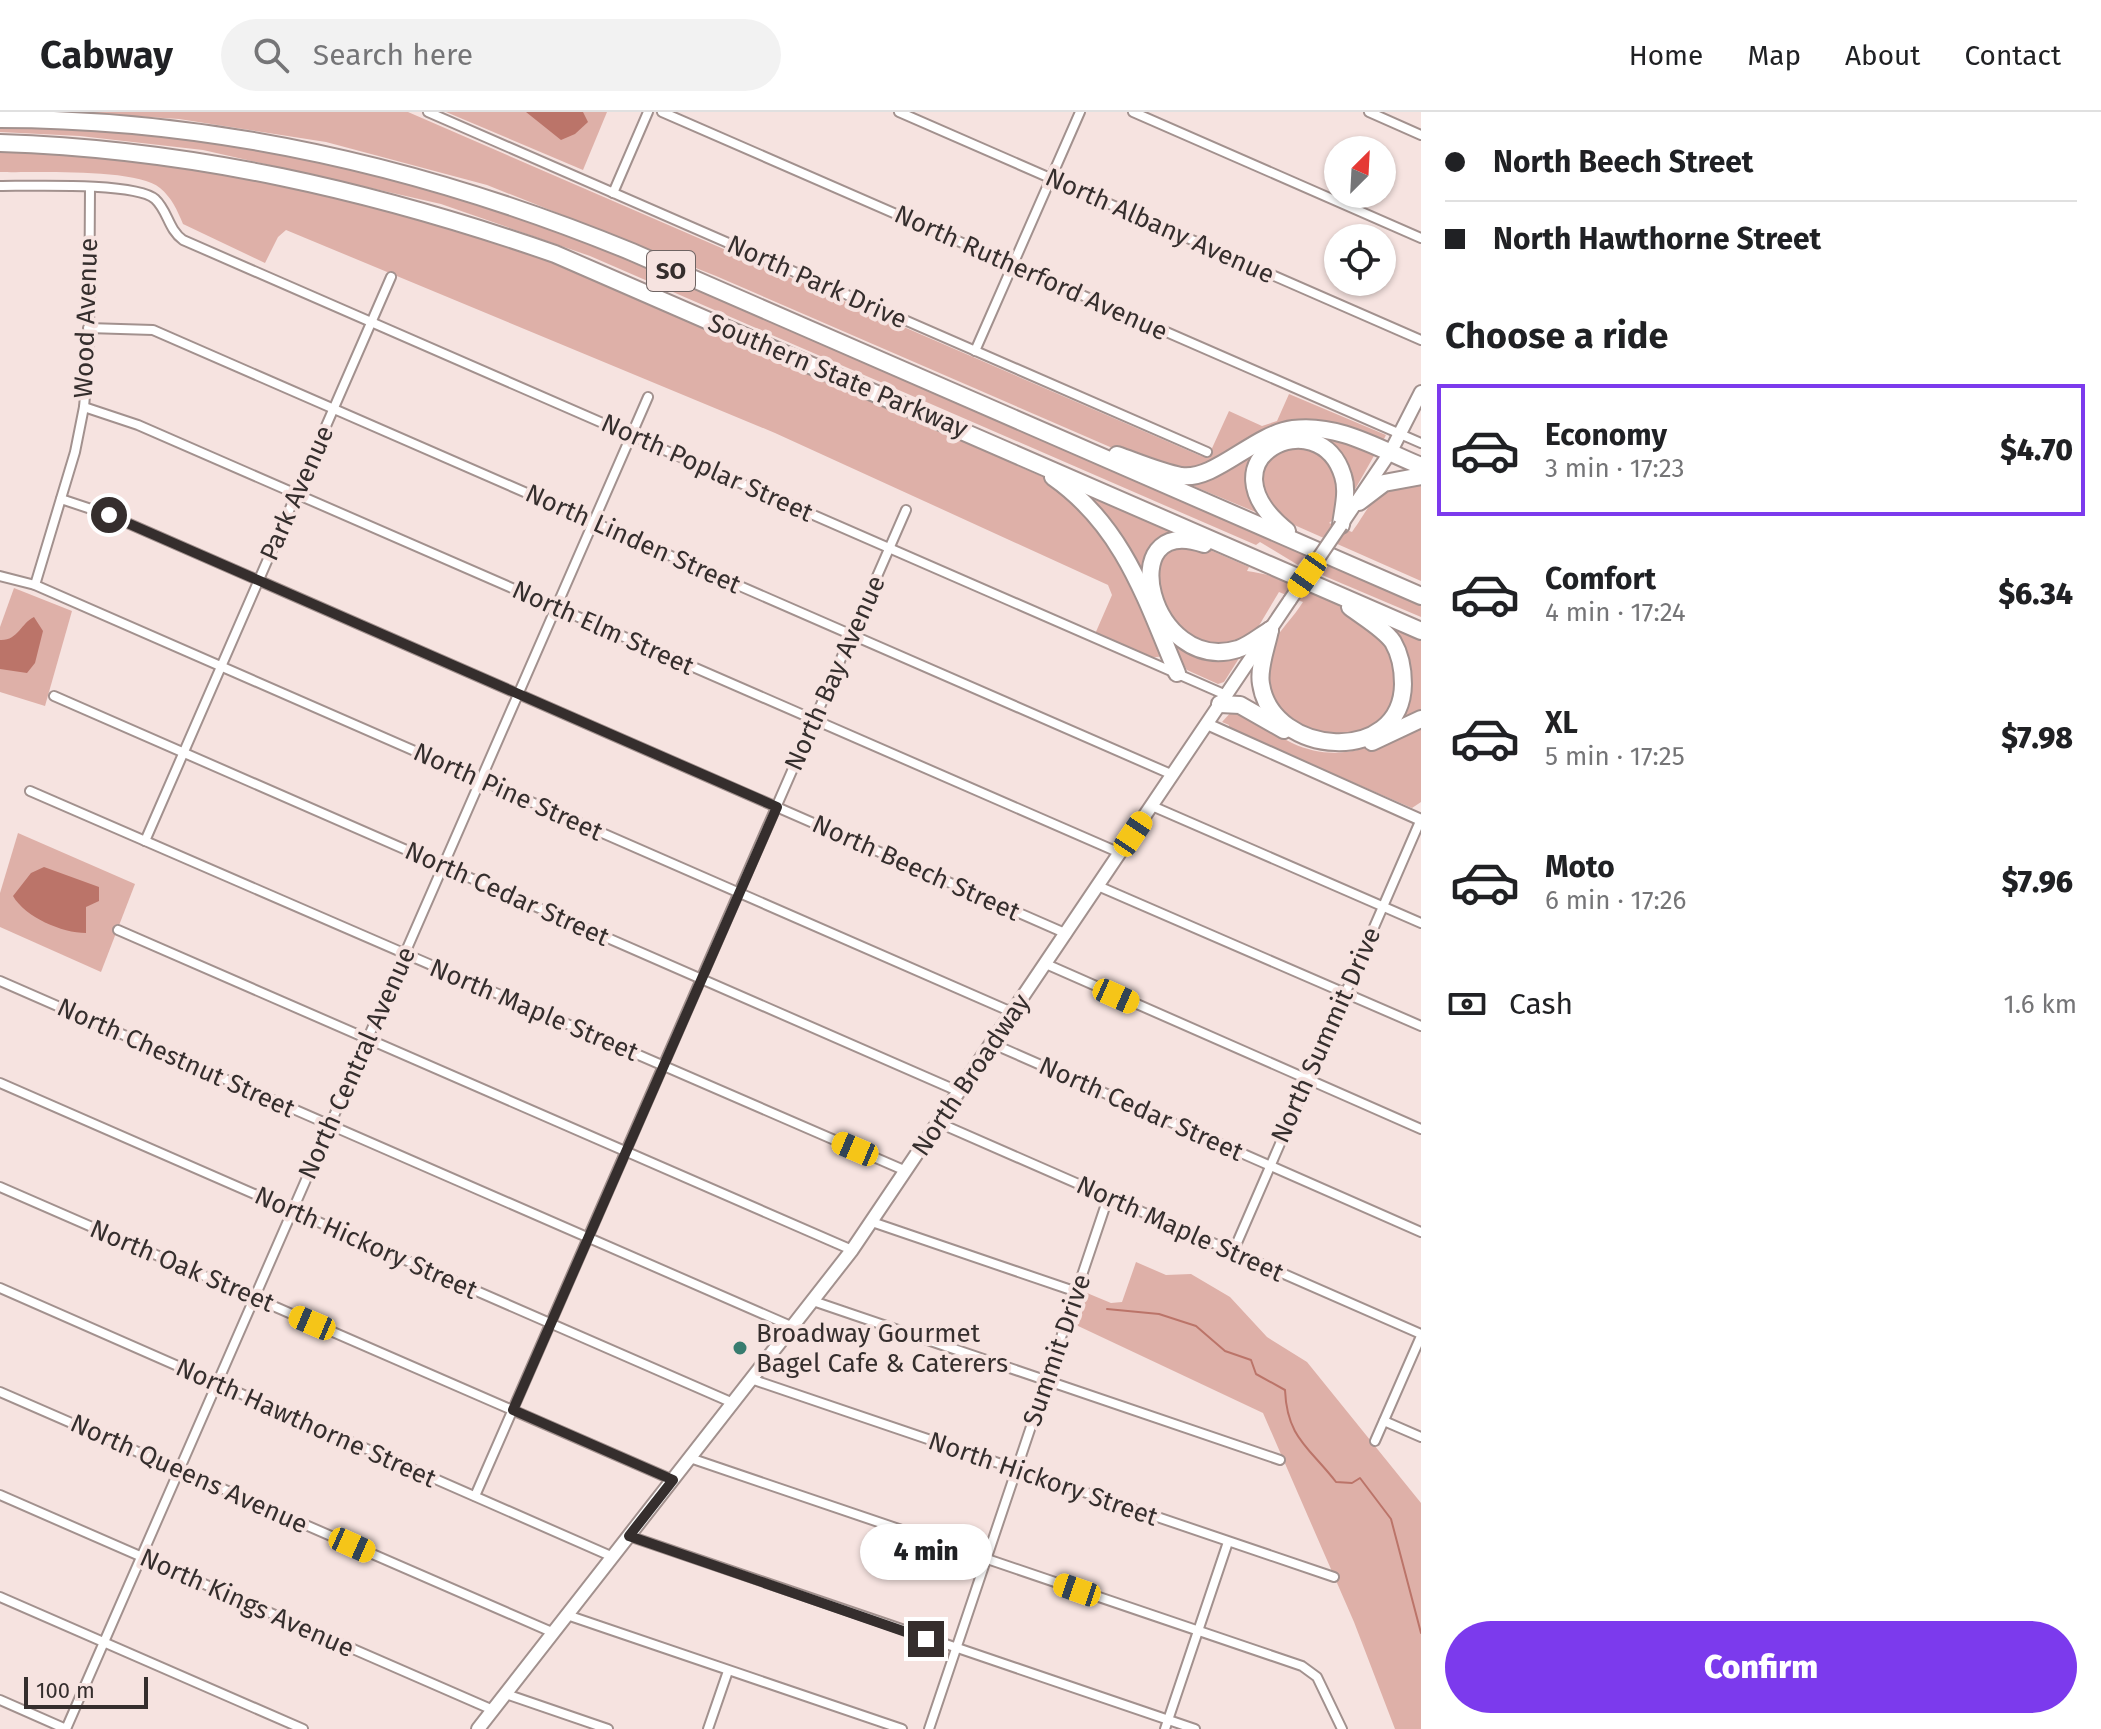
<!DOCTYPE html>
<html lang="en">
<head>
<meta charset="utf-8">
<style>
	body { margin:0; font-family:"Fira Sans",sans-serif; background:#f2f2f2; color:#202124; height:100vh; display:flex; flex-direction:column; font-size:30px; white-space:nowrap }
	* { box-sizing:border-box; margin:0 }
	p { font-size:26px; color:#757577 }
	.icon { flex:none; width:44px; height:44px; fill:none; stroke:currentColor; stroke-width:2; stroke-linecap:round; stroke-linejoin:round }
	.map { position:relative; flex:1; overflow:hidden }
	.panel { display:flex; flex-direction:column; background:#fff; width:680px }
	.panel>* { flex:none }
	.guide { display:grid; align-content:center; height:176px; padding:0 24px; background:#fff }
	.needle { width:52px; rotate:24deg }
	.buttons { position:absolute; left:1324px; top:24px; display:grid; gap:16px }
	.buttons a { display:grid; place-items:center; width:72px; height:72px; border-radius:50%; background:#fff; box-shadow:0 2px 6px #0004; font-size:40px }
	.scale { position:absolute; left:24px; bottom:20px; width:124px; box-sizing:border-box; padding-left:8px; border:4px solid #352e2d; border-top:0; font-size:22px; line-height:28px; white-space:nowrap; color:#352e2d; -webkit-text-stroke:6px #f6e3e0; paint-order:stroke }
	.end { position:absolute; width:36px; height:36px; margin:-18px; border:10px solid #352e2d; background:#fff; box-shadow:0 0 0 4px #fff }
	.from { border-radius:50% }
	.bubble { position:absolute; height:56px; border-radius:28px; background:#fff; box-shadow:0 2px 6px #0004; font-size:26px; font-weight:800; line-height:56px; text-align:center }
	.car { position:absolute; width:24px; height:48px; margin:-24px -12px; border-radius:10px; box-shadow:0 0 6px 2px #0007; background:linear-gradient(#f5c518 24%,#345 0 40%,#f5c518 0 76%,#345 0 86%,#f5c518 0) }
	.guide b { display:flex; align-items:center; gap:28px; height:76px; font-size:30px }
	.guide b+b { border-top:2px solid #e0e0e0 }
	.guide i { width:20px; height:20px; background:#202124 }
	ul { padding:0; list-style:none }
	li { display:flex; align-items:center; gap:24px; height:132px; margin:0 16px 12px; padding:0 8px; border:4px solid transparent; border-radius:0px }
	li div { flex:1 }
	li b { display:block; font-size:30px }
	li em { font-style:normal; font-weight:800 }
	li.current { border-color:#7c3aed }
	li>.icon { width:72px; height:72px; stroke-width:1.5 }
	h2 { padding:0 24px; font-size:36px; line-height:96px }
	.pay { display:flex; align-items:center; gap:20px; height:88px; padding:0 24px; font-size:30px }
	.pay p { margin-inline-start:auto }
	.button { display:flex; gap:16px; margin-top:auto; padding:16px 24px }
	.button a { flex:1; height:92px; border-radius:48px; background:#7c3aed; color:#fff; font-size:32px; font-weight:800; line-height:92px; text-align:center }
	header { display:flex; align-items:center; gap:48px; box-sizing:border-box; height:112px; padding:0 40px; background:#fff; border-bottom:2px solid #e0e0e0 }
	header strong { font-size:38px }
	nav { display:flex; gap:44px; margin-inline-start:auto; font-size:28px }
	.search { width:560px; height:72px; background:#f2f2f2; display:flex; align-items:center; gap:20px; box-sizing:border-box; padding:0 28px; border-radius:44px; color:#757577; font-size:30px }
	main { display:flex; flex:1; min-height:0 }
	.map>svg:first-child { display:block }
	.green { fill:#deb0a8 }
	.water { fill:#bb7469 }
	.lines { fill:none; stroke-linecap:round; stroke-linejoin:round }
	.stream { stroke:#bb7469; stroke-width:2 }
	.minor-casing { stroke:#a2918e; stroke-width:12 }
	.tertiary-casing { stroke:#a2918e; stroke-width:14 }
	.secondary-casing { stroke:#a2918e; stroke-width:16 }
	.motorway-casing { stroke:#a2918e; stroke-width:20 }
	.minor { stroke:#fff; stroke-width:8 }
	.tertiary { stroke:#fff; stroke-width:10 }
	.secondary { stroke:#fff; stroke-width:12 }
	.motorway { stroke:#fff; stroke-width:16 }
	.secondary-bridge-casing { stroke:#a2918e; stroke-width:16; stroke-linecap:butt }
	.secondary-bridge { stroke:#fff; stroke-width:12 }
	.route { stroke:#352e2d; stroke-width:10 }
	.poi-dot { fill:#387c6f; stroke:#f6e3e0; stroke-width:3 }
	.labels { text-anchor:middle; dominant-baseline:central; stroke-width:8; stroke-linejoin:round; paint-order:stroke }
	.shield { fill:#f6e3e0; stroke:#6f6463; stroke-width:2 }
	.shield-label { font-size:24px; font-weight:bold; fill:#352e2d }
	.street-label { font-size:26px; fill:#352e2d; stroke:#f6e3e0 }
	.poi-label { font-size:26px; fill:#352e2d; stroke:#f6e3e0; text-anchor:start }
</style>
</head>
<body>
<header>
<strong>Cabway</strong>
<div class="search"><svg class="icon" aria-label="search" viewBox="0 0 24 24"><circle cx="10" cy="10" r="6"/><path d="M15 15l6 6"/></svg>Search here</div>
<nav><a>Home</a><a>Map</a><a>About</a><a>Contact</a></nav>
</header>
<main>
<div class="map">
<svg width="1421" height="1617" viewBox="0 0 1421 1617">
	<rect width="100%" height="100%" fill="#f6e3e0"/>
	<g class="green">
		<polygon points="70,0 408,0 1201,344 1208,345 1229,299 1262,314 1277,309 1289,282 1386,323 1383,329 1321,312 1196,359 1147,351 716,164 487,73 326,30 179,7"/>
		<polygon points="446,0 607,0 583,58"/>
		<polygon points="0,13 81,15 207,26 390,62 597,132 1306,443 1298,453 1260,430 1256,433 590,144 441,92 203,38 80,24 0,20"/>
		<path d="M0,40C195,41 394,89 575,158L1059,372L1121,441L1164,544L1150,546L1095,522L1112,483L1108,473L775,321L286,118L278,125L265,151L183,112C177,98 172,86 160,76C136,56 35,61 0,60Z"/>
		<polygon points="1325,320 1375,342 1349,388 1322,328 1258,342 1258,401 1181,369 1251,336"/>
		<path d="M1285,331L1326,340L1341,363L1334,407L1329,411L1352,420C1378,383 1372,376 1421,370V469L1283,408L1269,396L1259,357Z"/>
		<polygon points="1093,385 1176,419 1177,423 1147,455 1134,458 1092,389"/>
		<path d="M1194,431L1249,455L1247,459C1295,466 1335,488 1372,517C1378,521 1387,526 1391,532C1398,547 1400,564 1397,580C1395,593 1388,607 1376,615C1336,644 1261,610 1264,557C1265,531 1290,511 1303,490L1279,480L1254,522L1223,537C1210,531 1193,527 1182,519C1157,503 1150,464 1161,439Z"/>
		<polygon points="1330,451 1421,491 1421,505 1322,463"/>
		<polygon points="14,476 72,499 45,594 0,580 0,515"/>
		<polygon points="1396,517 1421,526 1421,602 1395,610 1403,604 1393,521"/>
		<polygon points="1179,528 1243,540 1224,570 1218,572 1187,558 1170,530"/>
		<path d="M1233,598C1255,606 1271,621 1292,631C1339,653 1379,634 1421,611V690L1412,696L1228,616L1229,613L1222,610Z"/>
		<polygon points="18,721 135,772 101,860 0,815 0,781"/>
		<polygon points="1136,1150 1166,1163 1191,1162 1230,1185 1267,1225 1307,1250 1421,1391 1421,1617 1395,1617 1354,1510 1263,1301 1076,1213 1079,1212 1087,1181 1111,1191 1122,1190"/>
	</g>
	<g class="water">
		<polygon points="526,0 583,0 588,10 575,22 561,28"/>
		<path d="M34,505L43,519L35,551L27,561L0,557V528C18,529 21,511 34,505Z"/>
		<path d="M44,755L99,775V789L86,795V821C62,821 25,805 13,784L31,761Z"/>
	</g>
	<g class="lines">
		<path class="stream" d="M1107,1197L1159,1202L1196,1214L1225,1239L1251,1248L1256,1262L1285,1278C1287,1326 1309,1335 1336,1370L1352,1371L1360,1366L1391,1407L1421,1521"/>
		<g class="minor-casing">
			<g id="minor">
				<polyline points="428,0 1207,340"/>
				<polyline points="662,0 1421,331"/>
				<polyline points="899,0 1421,228"/>
				<polyline points="1133,0 1421,126"/>
				<polyline points="1369,0 1421,23"/>
				<path d="M0,74C30,74 136,70 155,87C168,99 168,117 183,128L1226,583"/>
				<polyline points="613,81 648,0"/>
				<polyline points="88,216 153,218 1173,663"/>
				<polyline points="975,239 1080,0"/>
				<polyline points="84,295 138,313 1120,741"/>
				<polyline points="61,387 109,403 1067,822"/>
				<polyline points="0,464 35,473 1014,901"/>
				<polyline points="35,473 75,340 84,295 89,238 90,76"/>
				<polyline points="54,584 960,980"/>
				<polyline points="30,679 906,1059"/>
				<polyline points="1152,694 1421,811"/>
				<polyline points="145,729 391,165"/>
				<polyline points="1098,774 1421,914"/>
				<polyline points="118,818 852,1138"/>
				<polyline points="1046,852 1421,1017"/>
				<polyline points="0,869 793,1215"/>
				<polyline points="993,932 1421,1120"/>
				<polyline points="0,971 733,1291"/>
				<polyline points="939,1011 1421,1222"/>
				<polyline points="0,1075 673,1368"/>
				<polyline points="872,1110 1077,1180"/>
				<polyline points="1233,1140 1421,707"/>
				<polyline points="0,1176 613,1445"/>
				<polyline points="813,1189 1280,1348"/>
				<polyline points="751,1267 1334,1465"/>
				<polyline points="0,1280 554,1521"/>
				<polyline points="1384,1309 1421,1325"/>
				<polyline points="1375,1329 1421,1224"/>
				<polyline points="690,1346 1302,1554 1317,1565 1342,1617"/>
				<polyline points="0,1383 493,1598"/>
				<polyline points="475,1384 906,398"/>
				<polyline points="629,1424 1195,1617"/>
				<polyline points="0,1485 303,1617"/>
				<polyline points="567,1503 902,1617"/>
				<polyline points="506,1582 608,1617"/>
				<polyline points="0,1588 66,1617"/>
				<polyline points="66,1617 648,285"/>
				<polyline points="708,1617 728,1559"/>
				<polyline points="929,1617 1108,1086"/>
				<polyline points="1165,1617 1228,1430"/>
			</g>
		</g>
		<g class="tertiary-casing">
			<polyline id="tertiary" points="1207,612 1421,708"/>
		</g>
		<g class="secondary-casing">
			<g id="secondary">
				<polyline points="1341,413 1391,339 1421,280"/>
				<polyline points="478,1617 852,1138 1290,488"/>
			</g>
		</g>
		<g class="motorway-casing">
			<g id="motorway">
				<path d="M0,7C219,7 430,57 632,140L1421,484"/>
				<path d="M0,31C192,37 374,79 555,142L1421,519"/>
				<path d="M1117,343C1137,350 1160,360 1181,364C1215,369 1254,322 1293,317C1339,311 1381,338 1421,354"/>
				<path d="M1053,365C1123,414 1145,485 1177,561"/>
				<polyline points="1359,390 1384,371 1421,364"/>
				<path d="M1287,419C1196,346 1320,287 1343,364C1348,379 1343,397 1341,413"/>
				<path d="M1204,432C1111,400 1150,564 1238,537C1250,533 1260,524 1270,518"/>
				<path d="M1270,518C1267,534 1258,556 1261,572C1272,645 1402,654 1403,572C1403,558 1400,542 1393,530C1384,517 1363,505 1350,495"/>
				<polyline points="1220,592 1240,593 1284,618"/>
				<polyline points="1372,630 1421,607"/>
			</g>
		</g>
		<use href="#minor" class="minor"/>
		<use href="#tertiary" class="tertiary"/>
		<use href="#secondary" class="secondary"/>
		<use href="#motorway" class="motorway"/>
		<g class="secondary-bridge-casing">
			<polyline id="secondary-bridge" points="1290,488 1341,413"/>
		</g>
		<use href="#secondary-bridge" class="secondary-bridge"/>
	</g>
	<g class="lines">
		<polyline class="route" points="109,403 777,695 513,1298 673,1368 629,1424 926,1527"/>
	</g>
	<circle class="poi-dot" cx="740" cy="1236" r="8"/>
	<g class="labels">
		<rect class="shield" x="647" y="139" width="48" height="40" rx="6"/>
		<g class="shield-label">
			<text x="671" y="159">SO</text>
		</g>
		<g class="street-label">
			<text transform="translate(1160 114) rotate(24)">North Albany Avenue</text>
			<text transform="translate(1031 161) rotate(24)">North Rutherford Avenue</text>
			<text transform="translate(817 170) rotate(24)">North Park Drive</text>
			<text transform="translate(86 206) rotate(-88)">Wood Avenue</text>
			<text transform="translate(838 264) rotate(23)">Southern State Parkway</text>
			<text transform="translate(707 356) rotate(24)">North Poplar Street</text>
			<text transform="translate(297 381) rotate(-66)">Park Avenue</text>
			<text transform="translate(633 427) rotate(24)">North Linden Street</text>
			<text transform="translate(603 516) rotate(24)">North Elm Street</text>
			<text transform="translate(835 561) rotate(-66)">North Bay Avenue</text>
			<text transform="translate(508 680) rotate(24)">North Pine Street</text>
			<text transform="translate(916 756) rotate(24)">North Beech Street</text>
			<text transform="translate(507 782) rotate(24)">North Cedar Street</text>
			<text transform="translate(534 898) rotate(23)">North Maple Street</text>
			<text transform="translate(1326 923) rotate(-66)">North Summit Drive</text>
			<text transform="translate(176 946) rotate(24)">North Chestnut Street</text>
			<text transform="translate(357 951) rotate(-66)">North Central Avenue</text>
			<text transform="translate(971 963) rotate(-56)">North Broadway</text>
			<text transform="translate(1141 997) rotate(24)">North Cedar Street</text>
			<text transform="translate(1180 1117) rotate(24)">North Maple Street</text>
			<text transform="translate(366 1131) rotate(24)">North Hickory Street</text>
			<text transform="translate(182 1154) rotate(23)">North Oak Street</text>
			<text transform="translate(1057 1238) rotate(-71)">Summit Drive</text>
			<text transform="translate(306 1311) rotate(24)">North Hawthorne Street</text>
			<text transform="translate(189 1362) rotate(24)">North Queens Avenue</text>
			<text transform="translate(1043 1367) rotate(19)">North Hickory Street</text>
			<text transform="translate(247 1491) rotate(24)">North Kings Avenue</text>
		</g>
		<g class="poi-label">
			<text x="756" y="1221">Broadway Gourmet<tspan x="756" dy="30">Bagel Cafe &amp; Caterers</tspan></text>
		</g>
	</g>
</svg>
<div class="buttons">
<a><svg class="needle" viewBox="-14 -14 28 28"><path d="M0-13l5 13h-10z" fill="#e53935"/><path d="M0 13l5-13h-10z" fill="#757577"/></svg></a>
<a><svg class="icon" aria-label="locate" viewBox="0 0 24 24"><circle cx="12" cy="12" r="6"/><path d="M12 2v4M12 18v4M2 12h4M18 12h4"/></svg></a>
</div>
<div class="scale">100 m</div>
<i class="end from" style="left:109px;top:403px"></i>
<i class="end" style="left:926px;top:1527px"></i>
<div class="bubble" style="left:860px;top:1412px;width:132px">4 min</div>
<i class="car" style="left:1307px;top:463px;rotate:215deg"></i>
<i class="car" style="left:1133px;top:722px;rotate:34deg"></i>
<i class="car" style="left:1116px;top:884px;rotate:114deg"></i>
<i class="car" style="left:855px;top:1037px;rotate:293deg"></i>
<i class="car" style="left:312px;top:1211px;rotate:293deg"></i>
<i class="car" style="left:352px;top:1433px;rotate:114deg"></i>
<i class="car" style="left:1077px;top:1478px;rotate:289deg"></i>
</div>
<section class="panel">
<div class="guide">
<b><i class="from"></i>North Beech Street</b>
<b><i></i>North Hawthorne Street</b>
</div>
<h2>Choose a ride</h2>
<ul>
<li class="current"><svg class="icon" aria-label="car" viewBox="0 0 24 24"><path d="M5 17H2v-5l4-1 3-4h7l3 4 3 1v5h-3M9 17h6M6 11h13"/><circle cx="7" cy="17" r="2"/><circle cx="17" cy="17" r="2"/></svg><div><b>Economy</b><p>3 min · 17:23</p></div><em>$4.70</em></li>
<li><svg class="icon" aria-label="car" viewBox="0 0 24 24"><path d="M5 17H2v-5l4-1 3-4h7l3 4 3 1v5h-3M9 17h6M6 11h13"/><circle cx="7" cy="17" r="2"/><circle cx="17" cy="17" r="2"/></svg><div><b>Comfort</b><p>4 min · 17:24</p></div><em>$6.34</em></li>
<li><svg class="icon" aria-label="car" viewBox="0 0 24 24"><path d="M5 17H2v-5l4-1 3-4h7l3 4 3 1v5h-3M9 17h6M6 11h13"/><circle cx="7" cy="17" r="2"/><circle cx="17" cy="17" r="2"/></svg><div><b>XL</b><p>5 min · 17:25</p></div><em>$7.98</em></li>
<li><svg class="icon" aria-label="car" viewBox="0 0 24 24"><path d="M5 17H2v-5l4-1 3-4h7l3 4 3 1v5h-3M9 17h6M6 11h13"/><circle cx="7" cy="17" r="2"/><circle cx="17" cy="17" r="2"/></svg><div><b>Moto</b><p>6 min · 17:26</p></div><em>$7.96</em></li>
</ul>
<div class="pay"><svg class="icon" aria-label="cash" viewBox="0 0 24 24"><path d="M3 7h18v10H3z"/><circle cx="12" cy="12" r="2"/></svg>Cash<p>1.6 km</p></div>
<div class="button"><a>Confirm</a></div>
</section>
</main>
</body>
</html>
